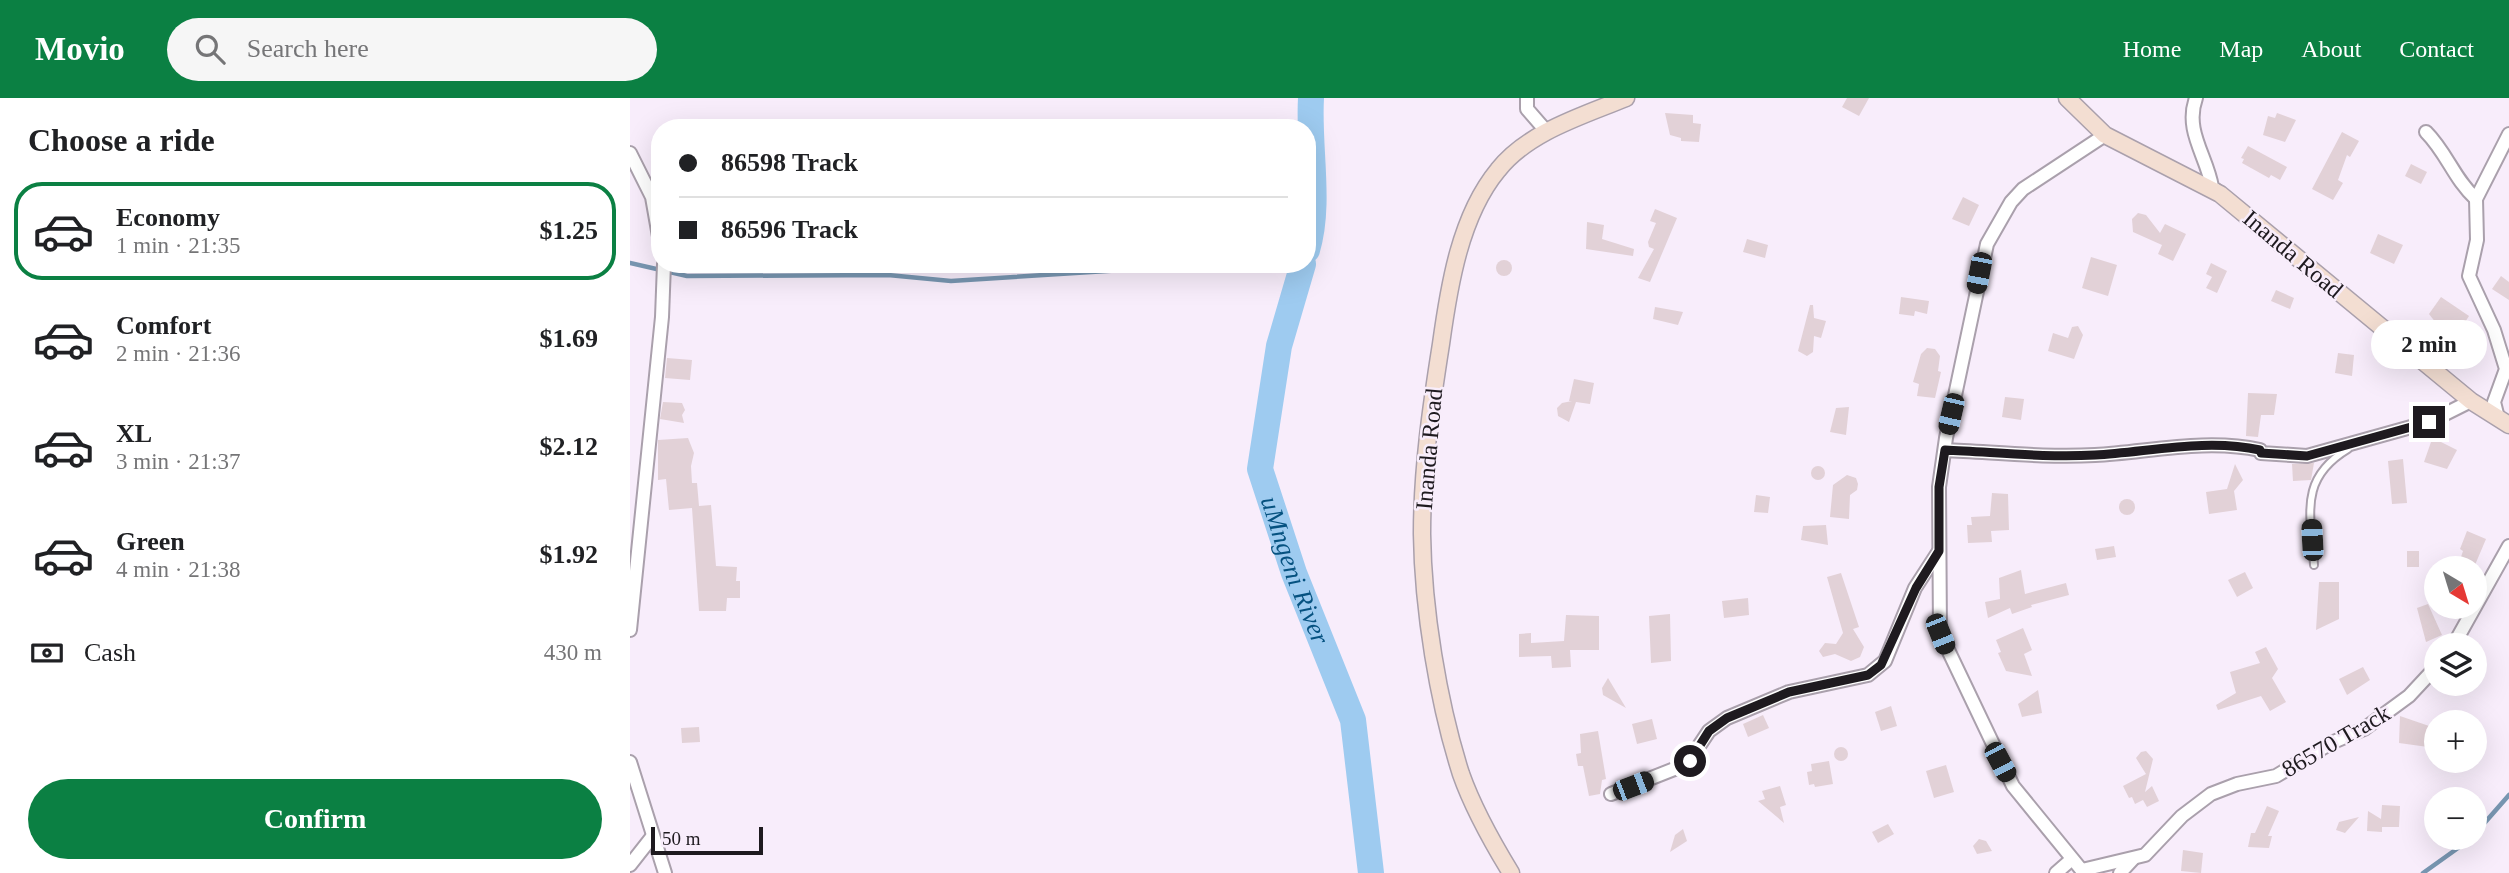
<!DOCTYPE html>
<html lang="en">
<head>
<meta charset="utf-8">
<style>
	body { margin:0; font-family:Georgia,serif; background:#f6f6f6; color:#202124; height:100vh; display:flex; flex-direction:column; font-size:26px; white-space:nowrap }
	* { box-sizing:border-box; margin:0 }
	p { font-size:23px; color:#757577 }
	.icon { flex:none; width:38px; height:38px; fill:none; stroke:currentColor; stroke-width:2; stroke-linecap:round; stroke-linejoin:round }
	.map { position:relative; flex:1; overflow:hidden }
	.panel { display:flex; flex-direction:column; background:#fff; width:630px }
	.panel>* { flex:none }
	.hud { position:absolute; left:21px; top:21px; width:665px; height:154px; border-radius:28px; box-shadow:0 7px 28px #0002; display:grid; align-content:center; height:154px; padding:0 28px; background:#fff }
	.needle { width:46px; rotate:142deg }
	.fabs { position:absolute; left:1794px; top:458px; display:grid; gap:14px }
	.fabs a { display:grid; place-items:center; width:63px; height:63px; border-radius:50%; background:#fff; box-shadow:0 7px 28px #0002; font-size:35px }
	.scale { position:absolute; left:21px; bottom:18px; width:112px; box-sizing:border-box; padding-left:7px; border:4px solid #1e1a1f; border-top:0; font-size:19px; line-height:24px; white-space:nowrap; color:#1e1a1f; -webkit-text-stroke:5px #f8edfb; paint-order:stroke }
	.end { position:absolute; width:32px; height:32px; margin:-16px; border:9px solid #1e1a1f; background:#fff; box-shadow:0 0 0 4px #fff }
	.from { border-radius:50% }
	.bubble { position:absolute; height:49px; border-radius:24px; background:#fff; box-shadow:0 7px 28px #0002; font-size:23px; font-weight:800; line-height:49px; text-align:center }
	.car { position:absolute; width:21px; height:42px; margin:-21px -10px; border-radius:9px; box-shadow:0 0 5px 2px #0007; background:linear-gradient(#222 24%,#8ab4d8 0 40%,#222 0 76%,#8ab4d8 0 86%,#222 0) }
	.hud b { display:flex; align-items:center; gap:24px; height:66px; font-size:26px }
	.hud b+b { border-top:2px solid #e0e0e0 }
	.hud i { width:18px; height:18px; background:#202124 }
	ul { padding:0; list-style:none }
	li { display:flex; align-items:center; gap:21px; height:98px; margin:0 14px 10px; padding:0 14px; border:4px solid transparent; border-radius:28px }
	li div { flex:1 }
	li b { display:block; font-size:26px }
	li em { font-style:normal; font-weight:800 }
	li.selected { border-color:#0b8043 }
	li>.icon { width:63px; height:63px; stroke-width:1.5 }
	h2 { padding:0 28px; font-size:32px; line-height:84px }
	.pay { display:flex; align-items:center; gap:18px; height:77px; padding:0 28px; font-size:26px }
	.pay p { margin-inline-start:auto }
	.button { display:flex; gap:14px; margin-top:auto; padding:14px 28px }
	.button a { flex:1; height:80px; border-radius:42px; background:#0b8043; color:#fff; font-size:28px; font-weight:800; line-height:80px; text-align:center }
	header { display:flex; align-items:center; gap:42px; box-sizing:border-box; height:98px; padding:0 35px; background:#0b8043; color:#fff }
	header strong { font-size:33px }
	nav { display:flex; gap:38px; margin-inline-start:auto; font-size:24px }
	.search { width:490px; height:63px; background:#f6f6f6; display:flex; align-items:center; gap:18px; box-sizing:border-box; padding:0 24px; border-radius:38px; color:#757577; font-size:26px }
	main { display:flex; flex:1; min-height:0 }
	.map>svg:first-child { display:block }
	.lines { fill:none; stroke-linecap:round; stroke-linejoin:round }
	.stream { stroke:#7896b1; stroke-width:4.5 }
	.river { stroke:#9ecbf0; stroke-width:26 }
	.building { fill:#e2d1d7 }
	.lane-casing { stroke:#aaa0ac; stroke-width:10 }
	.street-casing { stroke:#aaa0ac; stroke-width:16 }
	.secondary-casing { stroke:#aaa0ac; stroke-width:19 }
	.lane { stroke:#fff; stroke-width:6 }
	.street { stroke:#fff; stroke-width:12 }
	.secondary { stroke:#f3ded2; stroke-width:16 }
	.route { stroke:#1e1a1f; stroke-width:9 }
	.labels { text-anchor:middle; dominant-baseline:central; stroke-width:5; stroke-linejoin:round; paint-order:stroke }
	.street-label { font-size:24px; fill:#1e1a1f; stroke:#f8edfb }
	.water-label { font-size:26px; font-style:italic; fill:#065280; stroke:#f8edfb }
</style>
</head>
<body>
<header>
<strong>Movio</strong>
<div class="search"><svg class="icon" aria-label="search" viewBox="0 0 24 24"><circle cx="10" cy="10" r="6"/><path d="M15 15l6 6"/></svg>Search here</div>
<nav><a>Home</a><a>Map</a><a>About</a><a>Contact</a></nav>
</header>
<main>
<section class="panel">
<h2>Choose a ride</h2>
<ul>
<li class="selected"><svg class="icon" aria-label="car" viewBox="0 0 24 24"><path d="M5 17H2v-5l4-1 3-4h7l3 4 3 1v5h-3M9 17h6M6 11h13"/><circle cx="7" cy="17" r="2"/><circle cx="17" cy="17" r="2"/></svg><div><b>Economy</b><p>1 min · 21:35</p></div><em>$1.25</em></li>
<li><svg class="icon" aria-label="car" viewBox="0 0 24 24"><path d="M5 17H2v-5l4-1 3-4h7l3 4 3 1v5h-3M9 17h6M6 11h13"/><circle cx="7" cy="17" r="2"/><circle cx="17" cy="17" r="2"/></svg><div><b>Comfort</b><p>2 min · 21:36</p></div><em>$1.69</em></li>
<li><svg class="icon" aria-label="car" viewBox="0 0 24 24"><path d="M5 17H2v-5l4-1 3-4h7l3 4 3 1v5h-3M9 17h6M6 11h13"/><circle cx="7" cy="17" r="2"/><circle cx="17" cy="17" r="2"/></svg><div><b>XL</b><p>3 min · 21:37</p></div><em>$2.12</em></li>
<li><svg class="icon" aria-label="car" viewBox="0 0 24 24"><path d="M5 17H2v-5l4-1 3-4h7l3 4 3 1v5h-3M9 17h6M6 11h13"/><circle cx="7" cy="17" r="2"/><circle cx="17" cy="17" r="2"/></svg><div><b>Green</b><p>4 min · 21:38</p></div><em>$1.92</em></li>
</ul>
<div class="pay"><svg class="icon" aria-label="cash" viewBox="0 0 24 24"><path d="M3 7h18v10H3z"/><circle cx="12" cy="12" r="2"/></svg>Cash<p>430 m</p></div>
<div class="button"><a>Confirm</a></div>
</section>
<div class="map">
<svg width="1879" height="775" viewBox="0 0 1879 775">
	<rect width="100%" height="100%" fill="#f8edfb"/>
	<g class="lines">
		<g class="stream">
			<polyline points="0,165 57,178 258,177 321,183 525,170"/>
			<polyline points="1844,737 1879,697"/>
			<polyline points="1793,775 1842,740"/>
		</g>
		<g class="river">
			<path d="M677,152C691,105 678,50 681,0"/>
			<path id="s1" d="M673,166L649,248L630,371L664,475L723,622L741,775"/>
		</g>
	</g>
	<g class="building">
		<polygon points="1217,0 1239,0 1229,18 1212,9"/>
		<polygon points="1035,15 1063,17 1063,25 1071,26 1069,44 1051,43 1051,40 1040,37"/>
		<polygon points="1647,15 1666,22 1655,44 1633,37 1638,18 1645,20"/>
		<polygon points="1712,34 1729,43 1720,59 1717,57 1708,82 1713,85 1703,102 1682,91"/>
		<polygon points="1618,48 1657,69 1650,82 1641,77 1639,80 1612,65 1614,61 1611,60"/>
		<polygon points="1781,66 1797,74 1791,86 1775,78"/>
		<polygon points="1333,99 1349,107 1339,128 1322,121"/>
		<polygon points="1025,111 1047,120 1020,184 1008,180 1024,151 1019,149 1018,144 1026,125 1020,123"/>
		<polygon points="1508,115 1516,117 1530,135 1535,126 1556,136 1543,163 1528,156 1532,147 1503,134 1502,121"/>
		<polygon points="957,124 974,127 972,141 1004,151 1003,158 956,151"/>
		<polygon points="1748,136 1773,147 1764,166 1740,155"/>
		<polygon points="1117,141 1138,147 1135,160 1113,154"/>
		<polygon points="1461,159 1487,167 1478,198 1452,190"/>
		<circle cx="874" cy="170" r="8"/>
		<polygon points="1581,165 1597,173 1587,195 1576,190 1582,179 1576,176"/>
		<polygon points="1871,178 1879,184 1879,202 1862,191"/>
		<polygon points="1646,192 1664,200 1660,211 1641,203"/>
		<polygon points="1271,199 1299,203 1297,216 1285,213 1284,218 1269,216"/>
		<polygon points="1811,199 1839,218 1828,235 1806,225 1799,216"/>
		<polygon points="1180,207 1183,207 1184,220 1196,223 1191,240 1184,238 1183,254 1177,258 1168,253"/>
		<polygon points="1025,209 1053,214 1048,227 1023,221"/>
		<polygon points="1448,228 1453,237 1444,261 1418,253 1423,235 1438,240 1442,229"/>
		<polygon points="1297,250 1305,251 1310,258 1308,273 1311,274 1305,300 1287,298 1289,286 1283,284 1291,256"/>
		<polygon points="1708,255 1724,257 1722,278 1705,275"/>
		<polygon points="37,260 62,262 60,282 35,280"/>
		<polygon points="944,281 964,285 960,306 946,304 939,324 928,318 927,310 932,305 942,303 939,303"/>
		<polygon points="1618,295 1647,296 1644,317 1631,317 1628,339 1616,338"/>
		<polygon points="1375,299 1394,301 1391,322 1372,319"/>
		<polygon points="33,304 52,305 55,312 52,317 54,325 30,321"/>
		<polygon points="1219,309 1216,337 1200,334 1206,310"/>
		<polygon points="58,340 64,355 61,368 62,385 67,385 69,408 81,407 86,468 107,469 106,483 110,483 110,500 97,500 96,513 69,513 62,410 39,412 36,381 28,382 28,342"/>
		<polygon points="1805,341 1827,352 1817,371 1794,364 1801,344"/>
		<polygon points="1773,361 1777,405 1762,406 1758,363"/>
		<polygon points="1684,365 1681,382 1663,383 1662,366"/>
		<polygon points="1605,366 1613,382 1604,393 1607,412 1579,416 1576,394 1597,391"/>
		<circle cx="1188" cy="375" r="7"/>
		<polygon points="1217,377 1226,380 1228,386 1227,392 1220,397 1219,421 1200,419 1203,387"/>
		<polygon points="1362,395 1378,396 1379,432 1361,433 1362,444 1338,445 1337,427 1342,427 1341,419 1360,418"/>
		<polygon points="1126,397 1140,399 1138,415 1124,414"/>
		<circle cx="1497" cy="409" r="8"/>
		<polygon points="1196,427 1198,447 1171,442 1173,428"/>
		<polygon points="1837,433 1856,441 1845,467 1830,462 1833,453 1830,451"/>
		<polygon points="1484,448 1486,459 1467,462 1465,451"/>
		<rect x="1777" y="453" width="12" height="16"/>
		<polygon points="1391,472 1395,496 1436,485 1439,497 1401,507 1402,509 1382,516 1380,510 1358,520 1355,504 1370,501 1369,480"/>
		<polygon points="1615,474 1623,490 1607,499 1598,482"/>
		<polygon points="1211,475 1229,529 1223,531 1234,549 1230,559 1221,563 1205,556 1193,559 1189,553 1195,545 1206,546 1213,535 1197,479"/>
		<polygon points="1689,484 1709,484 1709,521 1686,532"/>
		<polygon points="1118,500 1119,517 1094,520 1092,503"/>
		<polygon points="1798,506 1812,537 1796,544 1787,510"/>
		<polygon points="1040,516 1041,563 1021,565 1019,518"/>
		<polygon points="936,517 969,518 969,552 940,552 941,569 922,570 921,558 889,559 889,536 901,535 901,545 934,543"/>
		<polygon points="1393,530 1402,552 1394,556 1402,578 1376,573 1368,555 1371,554 1366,542"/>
		<polygon points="1636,549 1648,571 1642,580 1656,604 1640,613 1631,598 1588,612 1586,607 1606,595 1600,574 1630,565 1625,554"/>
		<polygon points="1733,569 1740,582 1717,597 1709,581"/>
		<polygon points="978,580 996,610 973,597 972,590"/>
		<polygon points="1408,592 1412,615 1392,619 1388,606"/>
		<polygon points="1261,608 1267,628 1251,633 1245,614"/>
		<polygon points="1133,617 1139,630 1118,639 1113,626"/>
		<polygon points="1770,618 1802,629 1798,649 1769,645"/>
		<polygon points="1022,621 1027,641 1007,646 1002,626"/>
		<polygon points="69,629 70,644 52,645 51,630"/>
		<polygon points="968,633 976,681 972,682 970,696 959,698 953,668 948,668 946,656 951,655 950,636"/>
		<circle cx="1211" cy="656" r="7"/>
		<polygon points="1516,653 1523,661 1515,694 1522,688 1529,703 1517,709 1513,702 1505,706 1502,699 1499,700 1493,688 1516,676 1506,660 1511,654"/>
		<polygon points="1199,663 1203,686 1185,689 1184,686 1179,687 1177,674 1182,673 1181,666"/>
		<polygon points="1316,667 1324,694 1304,700 1296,673"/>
		<polygon points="1150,688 1156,707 1150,709 1154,725 1128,703 1135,701 1132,693"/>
		<polygon points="1752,707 1770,708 1769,729 1752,729 1752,734 1737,733 1738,713 1751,721"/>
		<polygon points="1637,708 1649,713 1638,738 1642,738 1639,750 1618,749 1621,735 1625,735"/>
		<polygon points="1729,719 1715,735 1706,732 1709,724"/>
		<polygon points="1258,726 1264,736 1248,745 1242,734"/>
		<polygon points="1053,731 1057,743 1040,754 1045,737"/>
		<polygon points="1349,741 1356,743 1362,753 1347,756 1343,748"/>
		<polygon points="1553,752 1573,755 1571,775 1551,773"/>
	</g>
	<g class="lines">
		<g class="lane-casing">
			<path id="lane" d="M1684,467C1681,417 1668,381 1718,351"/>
		</g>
		<g class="street-casing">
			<g id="street">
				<polyline points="897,0 897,11 917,34"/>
				<path d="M1566,0C1554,33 1577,58 1582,89L1587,93"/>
				<path d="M1796,34C1817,55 1824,81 1846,101"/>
				<polyline points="0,55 22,99 30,144"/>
				<polyline points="1868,320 1864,304 1876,271 1864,232 1839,178 1847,142 1846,101 1879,36"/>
				<path d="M1315,352C1364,354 1416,360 1465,357C1519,354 1576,340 1630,352L1631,355L1677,358L1799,324L1841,303"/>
				<polyline points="0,532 32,219 34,166"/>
				<polyline points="1823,548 1879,448"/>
				<polyline points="0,664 35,775"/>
				<polyline points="981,696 1057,666 1079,633 1097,620 1159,594 1238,577 1255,563 1285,490 1309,453"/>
				<polyline points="0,767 22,739"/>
				<polyline points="1452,772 1515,757 1552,718 1581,696 1607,686 1646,678 1701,645 1734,631 1779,598 1806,569"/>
				<polyline points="1426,775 1442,761"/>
				<polyline points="1454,775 1383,688 1310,535 1309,389 1316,340 1357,146 1381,104 1393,91 1475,37"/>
				<polyline points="1490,775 1503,761"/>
			</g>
		</g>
		<g class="secondary-casing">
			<g id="secondary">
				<polyline points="1437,0 1475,37 1590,96 1841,303 1879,327"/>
				<path d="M881,775C862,744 843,710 831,676C808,604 793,511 792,436C792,372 801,309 811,246C819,188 830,118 868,72C898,34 952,18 996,0"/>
			</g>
		</g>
		<use href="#lane" class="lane"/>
		<use href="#street" class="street"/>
		<use href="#secondary" class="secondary"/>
	</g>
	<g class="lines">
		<path class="route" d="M1060,663L1079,633L1097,620L1159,594L1238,577L1251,567L1286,490L1309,453V389L1315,352C1364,354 1416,360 1465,357C1519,354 1576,340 1630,352L1631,355L1677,358L1799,324"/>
	</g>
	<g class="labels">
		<g class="street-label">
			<text transform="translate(1663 156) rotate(40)">Inanda Road</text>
			<text transform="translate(799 351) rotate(-85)">Inanda Road</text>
			<text transform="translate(1706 643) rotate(-30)">86570 Track</text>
		</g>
		<g class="water-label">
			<text stroke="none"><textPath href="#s1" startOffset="317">uMngeni River</textPath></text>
		</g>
	</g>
</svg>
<div class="fabs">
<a><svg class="needle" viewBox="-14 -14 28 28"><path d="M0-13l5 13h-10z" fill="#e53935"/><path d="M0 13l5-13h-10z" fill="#757577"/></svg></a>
<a><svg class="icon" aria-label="layers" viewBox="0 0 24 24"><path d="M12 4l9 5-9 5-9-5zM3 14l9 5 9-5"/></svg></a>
<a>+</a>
<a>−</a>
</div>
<div class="scale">50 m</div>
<i class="end from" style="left:1060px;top:663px"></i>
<i class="end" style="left:1799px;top:324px"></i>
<div class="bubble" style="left:1741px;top:222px;width:116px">2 min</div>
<i class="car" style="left:1349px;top:175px;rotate:191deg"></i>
<i class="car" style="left:1321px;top:316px;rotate:193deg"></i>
<i class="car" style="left:1682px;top:442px;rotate:357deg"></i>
<i class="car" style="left:1310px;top:536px;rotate:158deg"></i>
<i class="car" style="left:1370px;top:664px;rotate:152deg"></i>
<i class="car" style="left:1003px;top:688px;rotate:69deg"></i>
<div class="hud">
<b><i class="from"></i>86598 Track</b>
<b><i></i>86596 Track</b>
</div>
</div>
</main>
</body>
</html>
